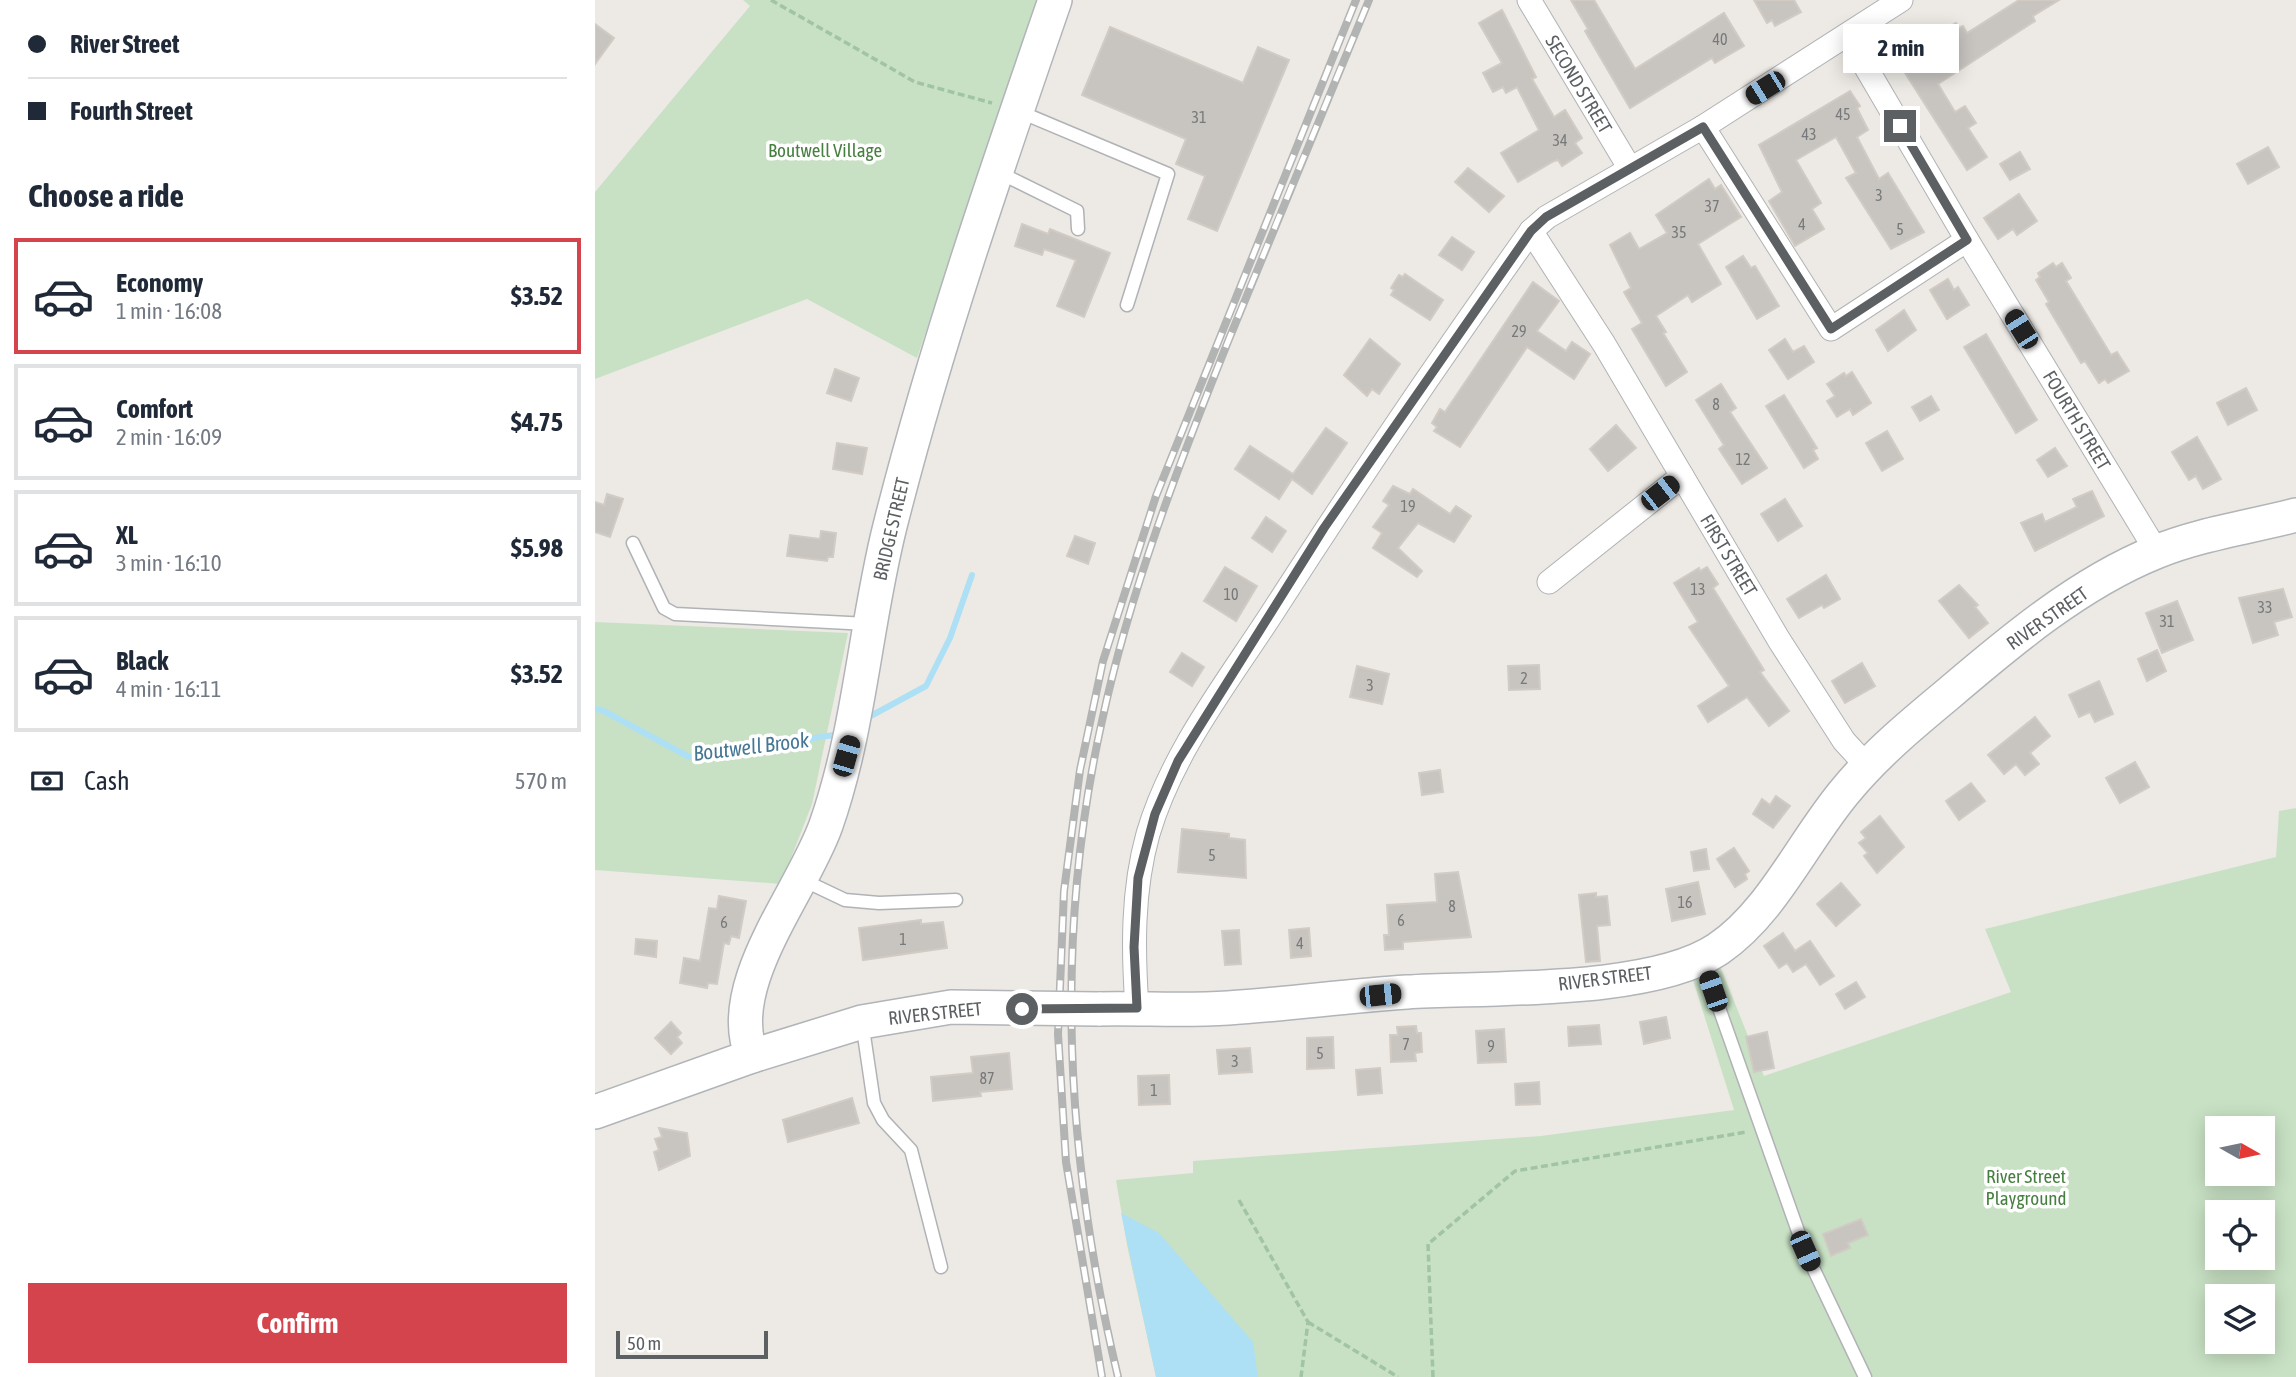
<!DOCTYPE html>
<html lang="en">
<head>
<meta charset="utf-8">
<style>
	body { margin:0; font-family:"Asap Condensed",sans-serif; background:#f6f6f7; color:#1f2937; height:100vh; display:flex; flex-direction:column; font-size:26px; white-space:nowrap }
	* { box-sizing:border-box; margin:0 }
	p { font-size:23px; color:#747a83 }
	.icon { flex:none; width:38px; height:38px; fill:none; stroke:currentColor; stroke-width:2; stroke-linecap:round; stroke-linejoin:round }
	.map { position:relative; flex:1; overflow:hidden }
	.details { display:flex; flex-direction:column; background:#fff; width:595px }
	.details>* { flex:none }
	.hud { display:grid; align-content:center; height:154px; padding:0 28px; background:#fff }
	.needle { width:46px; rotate:99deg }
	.fabs { position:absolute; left:1610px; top:1116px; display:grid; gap:14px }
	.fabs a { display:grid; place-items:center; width:70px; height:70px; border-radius:0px; background:#fff; box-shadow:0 4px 18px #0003; font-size:35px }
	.scale { position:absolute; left:21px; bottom:18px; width:152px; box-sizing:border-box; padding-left:7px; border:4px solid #5c6063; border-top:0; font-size:19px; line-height:24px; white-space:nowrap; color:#5c6063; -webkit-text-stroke:5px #fff; paint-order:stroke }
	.end { position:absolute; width:32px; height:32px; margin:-16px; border:9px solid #5c6063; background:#fff; box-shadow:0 0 0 4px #fff }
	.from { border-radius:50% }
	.bubble { position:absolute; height:49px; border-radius:0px; background:#fff; box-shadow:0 4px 18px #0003; font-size:23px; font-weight:700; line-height:49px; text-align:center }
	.car { position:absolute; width:21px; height:42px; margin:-21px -10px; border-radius:9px; box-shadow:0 0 5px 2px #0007; background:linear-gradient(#222 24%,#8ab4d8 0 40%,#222 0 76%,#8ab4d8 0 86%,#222 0) }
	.hud b { display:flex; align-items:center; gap:24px; height:66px; font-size:26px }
	.hud b+b { border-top:2px solid #e0e1e3 }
	.hud i { width:18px; height:18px; background:#1f2937 }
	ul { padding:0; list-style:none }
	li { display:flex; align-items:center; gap:21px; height:116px; margin:0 14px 10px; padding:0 14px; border:4px solid #e0e1e3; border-radius:0px }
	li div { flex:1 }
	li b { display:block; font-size:26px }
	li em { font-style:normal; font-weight:700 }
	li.current { border-color:#d4444d }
	li>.icon { width:63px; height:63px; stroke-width:1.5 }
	h2 { padding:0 28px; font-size:32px; line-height:84px }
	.pay { display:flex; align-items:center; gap:18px; height:77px; padding:0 28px; font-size:26px }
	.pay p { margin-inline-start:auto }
	.button { display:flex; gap:14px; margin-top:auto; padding:14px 28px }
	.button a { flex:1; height:80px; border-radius:0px; background:#d4444d; color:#fff; font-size:28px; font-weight:700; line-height:80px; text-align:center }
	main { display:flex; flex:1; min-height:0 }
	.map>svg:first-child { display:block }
	.green { fill:#c8e1c4; fill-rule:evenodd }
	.water { fill:#ade0f4 }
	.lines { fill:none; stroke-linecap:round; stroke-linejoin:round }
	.stream { stroke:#ade0f4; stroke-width:6 }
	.building { fill:#c8c5c1; stroke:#d1cbc4; stroke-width:2 }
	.lane-casing { stroke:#b0b2b5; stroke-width:15 }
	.street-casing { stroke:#b0b2b5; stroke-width:25 }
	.secondary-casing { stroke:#b1b4b8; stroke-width:36 }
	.path { stroke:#a0c4a5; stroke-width:3.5; stroke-dasharray:7 3.5; stroke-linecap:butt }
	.lane { stroke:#fff; stroke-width:12 }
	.street { stroke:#fff; stroke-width:23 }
	.secondary { stroke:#fff; stroke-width:33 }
	.rail-casing { stroke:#b2b3b3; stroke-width:8 }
	.rail { stroke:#fff; stroke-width:5; stroke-dasharray:16; stroke-linecap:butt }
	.secondary-bridge-casing { stroke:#b1b4b8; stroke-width:36; stroke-linecap:butt }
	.secondary-bridge { stroke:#fff; stroke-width:33 }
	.route { stroke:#5c6063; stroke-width:9 }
	.labels { text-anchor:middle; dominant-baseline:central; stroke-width:7; stroke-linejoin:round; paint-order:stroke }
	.number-label { font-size:16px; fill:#77797a }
	.street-label { font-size:19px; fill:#5c6063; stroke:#fff }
	.park-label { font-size:19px; fill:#467f3f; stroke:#fff }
	.water-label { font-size:21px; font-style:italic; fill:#467794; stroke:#fff }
</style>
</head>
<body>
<main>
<section class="details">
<div class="hud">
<b><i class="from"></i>River Street</b>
<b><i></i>Fourth Street</b>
</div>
<h2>Choose a ride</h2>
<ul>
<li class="current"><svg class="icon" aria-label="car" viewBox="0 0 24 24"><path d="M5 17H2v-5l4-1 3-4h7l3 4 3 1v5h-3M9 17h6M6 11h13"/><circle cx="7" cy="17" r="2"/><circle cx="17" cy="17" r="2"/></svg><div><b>Economy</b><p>1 min · 16:08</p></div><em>$3.52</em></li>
<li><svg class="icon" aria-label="car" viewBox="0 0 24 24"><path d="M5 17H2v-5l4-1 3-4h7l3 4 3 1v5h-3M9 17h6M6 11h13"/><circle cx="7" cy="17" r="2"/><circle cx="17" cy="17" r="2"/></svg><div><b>Comfort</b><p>2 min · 16:09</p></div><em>$4.75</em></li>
<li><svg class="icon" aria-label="car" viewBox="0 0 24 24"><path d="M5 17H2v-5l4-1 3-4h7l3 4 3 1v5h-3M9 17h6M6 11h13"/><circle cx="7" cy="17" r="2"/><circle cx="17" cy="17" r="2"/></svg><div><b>XL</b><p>3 min · 16:10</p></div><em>$5.98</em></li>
<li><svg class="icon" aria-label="car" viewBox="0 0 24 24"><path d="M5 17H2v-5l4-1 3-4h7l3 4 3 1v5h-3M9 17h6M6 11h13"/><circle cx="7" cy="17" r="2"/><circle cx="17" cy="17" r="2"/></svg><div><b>Black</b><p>4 min · 16:11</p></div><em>$3.52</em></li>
</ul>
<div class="pay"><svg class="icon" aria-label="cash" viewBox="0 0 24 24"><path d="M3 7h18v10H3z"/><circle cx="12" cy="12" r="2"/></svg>Cash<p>570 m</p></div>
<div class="button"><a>Confirm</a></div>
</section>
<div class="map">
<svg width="1701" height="1377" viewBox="0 0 1701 1377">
	<rect width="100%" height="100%" fill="#edeae5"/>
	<g class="green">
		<polygon points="148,0 443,0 322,358 212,299 0,379 0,192 155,6"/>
		<polygon points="0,622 253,633 217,804 186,884 0,870"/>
		<path d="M1701,808V1377H561L532,1245L521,1180L598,1173V1161L946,1136L1139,1110L1098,980L1125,966L1169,1076L1416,992L1390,929L1681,857L1684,811ZM1622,1129H1668V1174H1622ZM1622,1213H1668V1258H1622ZM1622,1297H1668V1342H1622Z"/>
	</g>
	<polygon class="water" points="526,1213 564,1233 658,1342 663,1377 561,1377"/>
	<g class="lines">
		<g class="stream">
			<polyline points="0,709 7,710 94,757 239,735"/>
			<polyline points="272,718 331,686 355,638 377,575"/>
		</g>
	</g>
	<g class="building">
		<polygon points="976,0 999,0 1040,69 1129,13 1149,46 1120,63 1117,58 1035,108 990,31 993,29"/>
		<polygon points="1159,0 1199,0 1206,12 1180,26 1177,20 1172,23"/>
		<polygon points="1424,0 1464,0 1438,16 1440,21 1343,84 1360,112 1370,106 1381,123 1373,128 1392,157 1372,170 1305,65 1342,43 1338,37 1361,23 1364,28 1368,26 1372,33"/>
		<polygon points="907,10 941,77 937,79 959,117 970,110 987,138 980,143 987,153 967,166 963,160 959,161 923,182 906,153 944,130 922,87 911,93 908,87 898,92 888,73 907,63 884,23"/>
		<polygon points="0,24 19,38 0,64"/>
		<polygon points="515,27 648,83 663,47 694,60 622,231 593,219 610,176 581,164 591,139 487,95"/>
		<polygon points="1255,91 1265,106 1262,108 1273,130 1262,137 1284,179 1293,173 1329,232 1296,249 1251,178 1261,173 1241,137 1201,160 1226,203 1217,209 1229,229 1200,246 1174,201 1187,192 1164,145"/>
		<polygon points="1673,147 1684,167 1653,184 1642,164"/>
		<polygon points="1425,152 1435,169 1415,180 1405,164"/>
		<polygon points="873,168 909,196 894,212 860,182"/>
		<polygon points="1114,179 1120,189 1126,185 1146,217 1103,244 1126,284 1097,302 1093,295 1061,316 1071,332 1068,333 1092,372 1071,386 1037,329 1047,323 1029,292 1036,288 1015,245 1035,233 1044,249 1072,233 1061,215"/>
		<polygon points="1424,194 1442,221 1422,235 1418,229 1403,239 1389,218"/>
		<polygon points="427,224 453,234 455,229 515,253 489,317 462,306 481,260 449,249 447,255 420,246"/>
		<polygon points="857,237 879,252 867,270 844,255"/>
		<polygon points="1148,256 1156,268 1160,266 1184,306 1162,319 1131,267"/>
		<polygon points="1458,263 1461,267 1467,263 1476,278 1471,281 1516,355 1522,352 1534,371 1513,383 1510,379 1504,383 1490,361 1486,363 1451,304 1454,302 1441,280 1445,277 1443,273"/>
		<polygon points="810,274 848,300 835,320 796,295 799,290 796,288 804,275 808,277"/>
		<polygon points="1353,279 1359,290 1363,287 1374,305 1352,319 1335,290"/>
		<polygon points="938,282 964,301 942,331 971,351 977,342 995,354 979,379 932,347 865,447 839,431 842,427 837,423 845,409 850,412"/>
		<polygon points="1309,310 1321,330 1293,351 1281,330"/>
		<polygon points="1391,334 1442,420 1421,433 1369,347"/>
		<polygon points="775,339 805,364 784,394 777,389 772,396 749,375"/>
		<polygon points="1190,339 1198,352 1209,346 1219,362 1193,379 1174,350"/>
		<polygon points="240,369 264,378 256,401 232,393"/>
		<polygon points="1257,372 1276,403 1258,415 1255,409 1242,417 1232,401 1240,396 1232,384 1249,373 1251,376"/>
		<polygon points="1126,384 1141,408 1135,412 1172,468 1147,484 1124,449 1129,445 1101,400"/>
		<polygon points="1651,388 1662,410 1633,425 1622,403"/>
		<polygon points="1189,395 1222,448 1218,450 1223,459 1209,468 1171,406"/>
		<polygon points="1336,396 1344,410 1325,421 1317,407"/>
		<polygon points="1021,425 1041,448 1013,471 995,449"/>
		<polygon points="731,428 752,443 717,494 697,479 684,499 640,469 655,446 698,474"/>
		<polygon points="1292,431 1308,459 1287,471 1271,443"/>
		<polygon points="1602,437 1626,479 1608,489 1601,476 1594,480 1577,452"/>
		<polygon points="242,443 272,448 267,474 238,469"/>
		<polygon points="1460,448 1472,466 1453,477 1442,460"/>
		<polygon points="798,486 815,494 818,489 855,514 861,506 876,516 859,542 823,523 803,548 827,571 822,577 778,548 787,533 778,527 794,505 788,501"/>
		<polygon points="1497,491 1509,516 1440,551 1426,523 1447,514 1450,522 1482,507 1478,499"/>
		<polygon points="12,494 28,499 15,537 0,532 0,502 9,505"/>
		<polygon points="1190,499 1207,526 1183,541 1166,514"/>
		<polygon points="671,517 691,531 677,552 657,538"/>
		<polygon points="226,531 241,533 238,557 233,557 232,561 192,556 195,535 225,539"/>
		<polygon points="480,536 500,543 493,564 472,556"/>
		<polygon points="630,567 662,586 641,621 609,601"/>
		<polygon points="1112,567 1123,584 1118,588 1169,670 1165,672 1194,711 1174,726 1152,697 1113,722 1103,706 1134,686 1094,627 1103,622 1079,583 1104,568 1105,571"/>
		<polygon points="1231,575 1245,599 1229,608 1227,605 1204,618 1192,599"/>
		<polygon points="1364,585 1383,605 1380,607 1393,623 1374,638 1344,601"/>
		<polygon points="1688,589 1697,617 1679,622 1683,635 1658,643 1644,598"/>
		<polygon points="1582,601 1598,640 1567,653 1551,613"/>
		<polygon points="1562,650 1571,671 1552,681 1543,659"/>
		<polygon points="587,653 609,667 597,686 575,672"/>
		<polygon points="1267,663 1280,686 1250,703 1237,681"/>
		<polygon points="944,665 945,689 914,690 913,666"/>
		<polygon points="762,666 794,674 787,704 755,697"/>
		<polygon points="1504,681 1518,714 1500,722 1495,712 1484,717 1474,695"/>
		<polygon points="1440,717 1455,736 1435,753 1444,764 1430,775 1421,764 1409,774 1393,755"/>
		<polygon points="1540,762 1554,787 1525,803 1511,778"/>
		<polygon points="845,770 848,792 827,795 824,773"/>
		<polygon points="1376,783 1390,801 1364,820 1351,801"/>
		<polygon points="1181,796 1195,806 1178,828 1158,814 1167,799 1175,805"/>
		<polygon points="1285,816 1309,847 1282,873 1269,856 1273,853 1264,843 1271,838 1266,832"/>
		<polygon points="587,829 634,834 634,838 650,840 651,878 583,872"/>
		<polygon points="1139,848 1154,871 1150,874 1152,879 1140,887 1122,859"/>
		<polygon points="1111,849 1114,869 1099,871 1096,852"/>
		<polygon points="863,872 876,937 808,942 808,949 790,950 789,935 794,935 792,905 842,902 840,874"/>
		<polygon points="1103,882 1110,914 1077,921 1071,889"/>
		<polygon points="1246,883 1265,905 1241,926 1222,904"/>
		<polygon points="1001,893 1001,897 1012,896 1015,925 1002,926 1005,961 991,962 984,895"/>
		<polygon points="124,896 151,901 144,938 136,936 134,944 129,943 122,984 113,983 112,988 85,983 89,958 105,961 114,908 122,909"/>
		<polygon points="326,920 326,924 348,922 352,948 268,960 264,928"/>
		<polygon points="714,928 716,956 696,958 694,930"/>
		<polygon points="644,930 646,964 630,965 627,931"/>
		<polygon points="1188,933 1200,951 1215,941 1239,976 1225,985 1211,964 1198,972 1192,963 1184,968 1169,946"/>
		<polygon points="41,939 62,941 61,957 40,954"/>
		<polygon points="1261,982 1270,997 1250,1009 1241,994"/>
		<polygon points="1071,1017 1075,1038 1049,1044 1045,1022"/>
		<polygon points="76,1022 86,1033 82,1037 87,1043 76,1054 60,1038"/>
		<polygon points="1004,1025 1006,1044 974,1046 973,1027"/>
		<polygon points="821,1026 822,1033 826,1033 827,1052 820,1053 821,1061 796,1062 795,1035 803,1035 802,1027"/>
		<polygon points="909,1029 911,1062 883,1063 881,1031"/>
		<polygon points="1172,1032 1179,1068 1159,1072 1151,1037"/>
		<polygon points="738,1037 739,1068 712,1069 712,1038"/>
		<polygon points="655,1048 657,1072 624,1074 622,1050"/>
		<polygon points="414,1053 417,1089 385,1092 386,1096 338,1101 336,1077 378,1073 376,1057"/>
		<polygon points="785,1068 787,1093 763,1095 761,1070"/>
		<polygon points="574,1075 575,1104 544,1105 543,1076"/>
		<polygon points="944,1082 945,1104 921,1105 920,1084"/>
		<polygon points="257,1098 264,1123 193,1142 188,1120"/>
		<polygon points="64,1128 92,1133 95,1156 64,1170 59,1152 64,1150 60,1139 67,1137"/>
		<polygon points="1266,1219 1273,1235 1253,1243 1255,1248 1236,1256 1228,1234"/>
	</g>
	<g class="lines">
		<g class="lane-casing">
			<g id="lane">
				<polyline points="423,111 573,174 532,305"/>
				<polyline points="403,172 482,211 483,229"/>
				<polyline points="38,543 69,608 80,614 273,624"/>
				<polyline points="208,880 250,900 284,903 361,900"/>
				<polyline points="1106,957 1210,1251 1270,1377"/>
				<polyline points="267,1022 279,1103 288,1120 316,1150 346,1267"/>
			</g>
		</g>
		<g class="street-casing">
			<g id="street">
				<polyline points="934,0 1034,167"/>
				<polyline points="1252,35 1372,240 1562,552"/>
				<polyline points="1108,127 1236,329 1372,240"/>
				<polyline points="936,231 1009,344 1184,640 1249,741 1272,766"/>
				<polyline points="954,582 1087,476"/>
				<path d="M542,1008C538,950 537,891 553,834C578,749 636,678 683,604C764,478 849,353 936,231L952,217L1108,127L1306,0"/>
			</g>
		</g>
		<g class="secondary-casing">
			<g id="secondary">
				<path d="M503,1009C547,1008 590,1011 633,1008C693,1004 752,996 812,992C893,987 1056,994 1123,949C1178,912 1209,839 1252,789C1281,754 1317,724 1352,695C1414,642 1484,583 1561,552C1605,534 1655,527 1701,515"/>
				<path d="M157,1056C127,985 207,893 231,825C265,728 270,625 295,526C340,348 400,174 460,0"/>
				<polyline points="0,1112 157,1056 267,1022 356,1007 427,1008"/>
			</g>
		</g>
		<g class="path">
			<polyline points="176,0 320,82 397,103"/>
			<polyline points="644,1200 713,1322 706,1377"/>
			<polyline points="713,1322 803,1377"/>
			<polyline points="838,1377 833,1244 920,1171 1151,1132"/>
		</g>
		<use href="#lane" class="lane"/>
		<use href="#street" class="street"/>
		<use href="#secondary" class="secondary"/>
		<g class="rail-casing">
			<g id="rail">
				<polyline points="507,1377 471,1162 463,1034 469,891 485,770 508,661 561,496 761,0"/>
				<path d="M523,1377C471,1159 458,941 507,721C535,590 584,464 634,339C680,226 727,113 774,0"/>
			</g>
		</g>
		<use href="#rail" class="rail"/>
		<g class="secondary-bridge-casing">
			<polyline id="secondary-bridge" points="427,1008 503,1009"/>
		</g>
		<use href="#secondary-bridge" class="secondary-bridge"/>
	</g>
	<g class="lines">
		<polyline class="route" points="427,1009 542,1008 539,947 543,878 560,814 583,761 729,528 936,231 951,217 1108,127 1236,329 1372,240 1305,126"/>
	</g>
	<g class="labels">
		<g class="number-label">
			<text x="1125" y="39">40</text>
			<text x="1248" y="114">45</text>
			<text x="604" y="117">31</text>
			<text x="1214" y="134">43</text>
			<text x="965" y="140">34</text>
			<text x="1284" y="195">3</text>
			<text x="1117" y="206">37</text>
			<text x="1207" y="224">4</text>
			<text x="1305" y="229">5</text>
			<text x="1084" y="232">35</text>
			<text x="924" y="331">29</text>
			<text x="1121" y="404">8</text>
			<text x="1148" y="459">12</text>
			<text x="813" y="506">19</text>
			<text x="1103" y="589">13</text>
			<text x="636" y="594">10</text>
			<text x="1670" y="607">33</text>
			<text x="1572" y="621">31</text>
			<text x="929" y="678">2</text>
			<text x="775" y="685">3</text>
			<text x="617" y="855">5</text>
			<text x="1090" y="902">16</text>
			<text x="857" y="906">8</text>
			<text x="806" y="920">6</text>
			<text x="129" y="922">6</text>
			<text x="308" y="939">1</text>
			<text x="705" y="943">4</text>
			<text x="811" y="1044">7</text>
			<text x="896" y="1046">9</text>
			<text x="725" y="1053">5</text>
			<text x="640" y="1061">3</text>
			<text x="392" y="1078">87</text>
			<text x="559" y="1090">1</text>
		</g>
		<g class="street-label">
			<text transform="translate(984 84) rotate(59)">SECOND STREET</text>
			<text transform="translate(1482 420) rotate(59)">FOURTH STREET</text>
			<text transform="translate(296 529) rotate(-77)">BRIDGE STREET</text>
			<text transform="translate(1134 555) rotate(59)">FIRST STREET</text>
			<text transform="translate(1452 618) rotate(-35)">RIVER STREET</text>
			<text transform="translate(1010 978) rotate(-7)">RIVER STREET</text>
			<text transform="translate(340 1013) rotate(-6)">RIVER STREET</text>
		</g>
		<g class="park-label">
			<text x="230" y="150">Boutwell Village</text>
			<text x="1431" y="1176">River Street<tspan x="1431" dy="22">Playground</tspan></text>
		</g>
		<g class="water-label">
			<text transform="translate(156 746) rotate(-7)">Boutwell Brook</text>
		</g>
	</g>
</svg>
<div class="fabs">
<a><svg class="needle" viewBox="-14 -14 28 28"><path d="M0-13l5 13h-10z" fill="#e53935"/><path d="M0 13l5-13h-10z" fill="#747a83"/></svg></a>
<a><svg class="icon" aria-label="locate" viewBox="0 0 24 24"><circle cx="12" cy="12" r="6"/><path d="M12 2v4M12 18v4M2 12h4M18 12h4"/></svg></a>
<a><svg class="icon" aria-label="layers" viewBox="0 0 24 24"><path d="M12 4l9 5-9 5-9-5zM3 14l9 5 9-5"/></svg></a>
</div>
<div class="scale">50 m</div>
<i class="end from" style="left:427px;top:1009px"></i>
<i class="end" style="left:1305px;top:126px"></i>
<div class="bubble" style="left:1248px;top:24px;width:116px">2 min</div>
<i class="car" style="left:1170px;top:88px;rotate:238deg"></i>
<i class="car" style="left:1426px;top:329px;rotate:328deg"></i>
<i class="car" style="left:1065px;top:493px;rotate:52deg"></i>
<i class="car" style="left:251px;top:756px;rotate:16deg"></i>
<i class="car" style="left:1118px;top:991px;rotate:341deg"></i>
<i class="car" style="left:785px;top:995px;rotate:84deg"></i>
<i class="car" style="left:1210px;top:1251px;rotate:156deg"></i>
</div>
</main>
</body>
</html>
